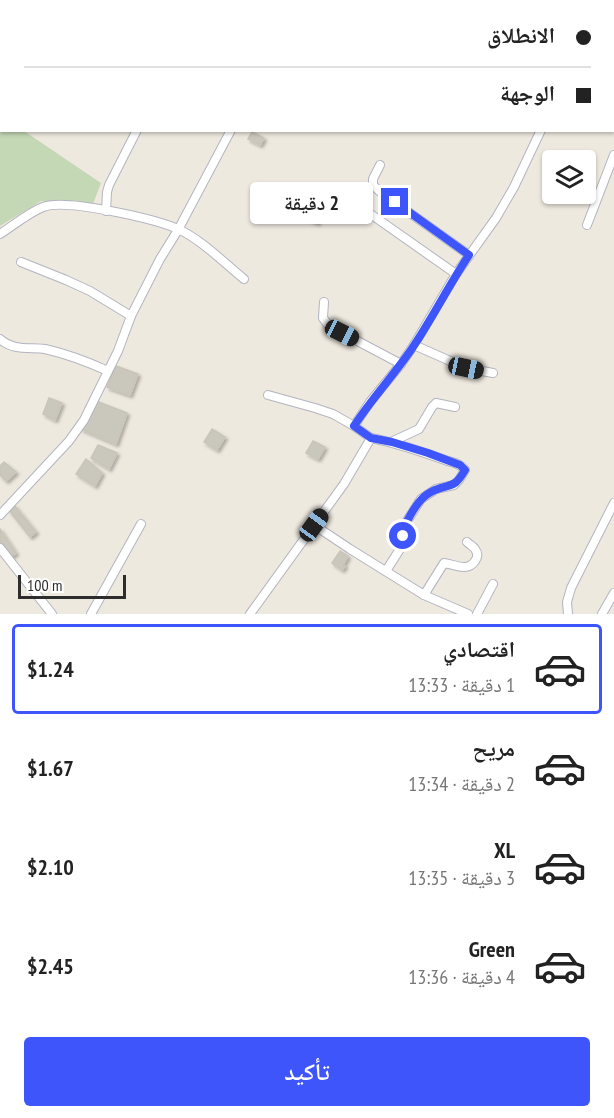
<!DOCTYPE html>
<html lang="ar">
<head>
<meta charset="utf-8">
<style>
	body { margin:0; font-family:"PT Sans Narrow","Noto Naskh Arabic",sans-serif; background:#f2f2f2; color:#222; direction:rtl; height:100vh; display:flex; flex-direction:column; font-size:22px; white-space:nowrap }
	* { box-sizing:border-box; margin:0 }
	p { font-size:20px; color:#767676 }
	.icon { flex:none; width:33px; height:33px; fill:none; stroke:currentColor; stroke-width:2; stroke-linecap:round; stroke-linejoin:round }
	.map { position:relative; height:614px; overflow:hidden; direction:ltr }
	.side { display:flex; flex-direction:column; background:#fff; flex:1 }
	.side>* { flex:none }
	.guide { position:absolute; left:0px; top:0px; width:615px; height:132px; box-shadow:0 2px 4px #0004; direction:rtl; display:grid; align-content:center; height:132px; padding:0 24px; background:#fff }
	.tools { position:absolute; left:542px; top:150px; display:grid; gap:12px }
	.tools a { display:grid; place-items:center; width:54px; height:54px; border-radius:6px; background:#fff; box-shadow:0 2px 4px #0004; font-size:30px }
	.scale { position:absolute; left:18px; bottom:15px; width:108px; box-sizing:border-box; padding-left:6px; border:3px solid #2d2d2d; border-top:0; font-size:16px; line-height:21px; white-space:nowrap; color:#2d2d2d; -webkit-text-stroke:4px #fff; paint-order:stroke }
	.end { position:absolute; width:27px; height:27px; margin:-14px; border:8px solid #3e55fc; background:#fff; box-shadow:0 0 0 3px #fff }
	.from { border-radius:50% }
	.bubble { position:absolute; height:42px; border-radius:6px; background:#fff; box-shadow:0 2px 4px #0004; font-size:20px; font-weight:600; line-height:42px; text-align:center; direction:rtl }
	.car { position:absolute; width:18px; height:36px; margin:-18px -9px; border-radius:8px; box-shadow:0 0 4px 2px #0007; background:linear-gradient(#222 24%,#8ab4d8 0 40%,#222 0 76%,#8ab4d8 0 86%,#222 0) }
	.guide b { display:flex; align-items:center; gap:21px; height:57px; font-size:22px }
	.guide b+b { border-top:2px solid #e0e0e0 }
	.guide i { width:15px; height:15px; background:#222 }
	ul { padding:10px 0 0; list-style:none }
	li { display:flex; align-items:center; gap:18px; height:90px; margin:0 12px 9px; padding:0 12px; border:3px solid transparent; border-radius:6px }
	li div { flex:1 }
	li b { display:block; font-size:22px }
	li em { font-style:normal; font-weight:600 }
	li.on { border-color:#3e55fc }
	li>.icon { width:54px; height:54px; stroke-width:1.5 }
	.cta { display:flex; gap:12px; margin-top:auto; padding:12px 24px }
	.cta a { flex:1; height:69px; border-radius:6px; background:#3e55fc; color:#fff; font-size:24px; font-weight:600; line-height:69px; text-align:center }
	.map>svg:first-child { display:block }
	.cemetery { fill:#c4d8b6 }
	.building { fill:#cac7bd; stroke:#cac5b8; stroke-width:1.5; filter:url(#shadow) }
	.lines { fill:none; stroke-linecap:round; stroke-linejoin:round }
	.street-casing { stroke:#b3b4c0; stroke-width:10 }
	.secondary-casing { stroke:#b3b4c0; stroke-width:14 }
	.street { stroke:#fff; stroke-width:8 }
	.secondary { stroke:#fff; stroke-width:10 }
	.route { stroke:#3e55fc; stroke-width:8 }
</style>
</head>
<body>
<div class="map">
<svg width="614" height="614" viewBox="0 0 614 614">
	<defs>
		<filter id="shadow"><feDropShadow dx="2.5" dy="2.5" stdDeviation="1.5" flood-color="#0004"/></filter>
	</defs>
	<rect width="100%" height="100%" fill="#eee9df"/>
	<polygon class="cemetery" points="0,115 1,116 2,130 24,131 101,183 93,204 41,201 0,226"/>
	<g class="building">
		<polygon points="252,132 264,138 260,145 248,139"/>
		<polygon points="309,204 323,210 317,223 303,217"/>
		<polygon points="116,366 138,374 130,395 107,387"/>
		<polygon points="49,398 62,403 55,420 43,414"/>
		<polygon points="96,401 127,413 116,444 81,429"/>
		<polygon points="212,429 225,437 217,450 204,442"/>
		<polygon points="313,441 325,447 318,459 306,453"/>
		<polygon points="98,445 117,453 109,469 91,458"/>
		<polygon points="86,459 102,473 95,486 76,474"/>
		<polygon points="4,462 16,472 6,481 0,475 0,466"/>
		<polygon points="14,505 36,532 30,537 8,509"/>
		<polygon points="0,529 16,553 10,557 0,544"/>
		<polygon points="340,551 348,556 343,565 345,566 342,570 332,563"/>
	</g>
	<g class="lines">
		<g class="street-casing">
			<g id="street">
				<polyline points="56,0 59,2"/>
				<polyline points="285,2 285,0"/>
				<polyline points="380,165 373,179 373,185 379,191 469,255"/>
				<polyline points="106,211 107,192 109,185 137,130"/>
				<polyline points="372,215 456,274"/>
				<polyline points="587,225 614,155"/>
				<path d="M0,234C14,225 28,213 43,207C65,198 155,219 178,229C202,240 223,262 244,279"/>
				<polyline points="21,262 66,280 90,291 131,316"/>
				<polyline points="324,302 323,318 329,326 401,364"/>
				<path d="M0,339C13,351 30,347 45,349C67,354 88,362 108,371"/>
				<polyline points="414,345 466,368 493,373"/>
				<polyline points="268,395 315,408 333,414 354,426"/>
				<path d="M371,438C397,443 420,451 445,460C453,463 460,463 465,470L459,480L454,485L436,489L421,499L405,524L403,530V541L400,549L386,571"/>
				<polyline points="391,442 419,429 432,407 436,403 455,407"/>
				<polyline points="0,515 69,441 84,420 118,351 131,316 160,259 178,230 231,130"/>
				<polyline points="314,525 350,549 424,595 468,614"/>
				<polyline points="0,548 52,614"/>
				<path d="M424,595L444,563C451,564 458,567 464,567C473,567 481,557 475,549C473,546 470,545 467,542"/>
				<polyline points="91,614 141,524"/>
				<polyline points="250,614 344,484 371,438 354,426 370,402 401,364 414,345 456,274 496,218 514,187 541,130"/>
				<polyline points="477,614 493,584"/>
				<polyline points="568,614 567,602 571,588 614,503"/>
				<polyline points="602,614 614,593"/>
			</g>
		</g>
		<g class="secondary-casing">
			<g id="secondary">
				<polyline points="478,0 480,2"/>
				<polyline points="614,87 614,88"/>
			</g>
		</g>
		<use href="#street" class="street"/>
		<use href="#secondary" class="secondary"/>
	</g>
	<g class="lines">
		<path class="route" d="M395,202L469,255C449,285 433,317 413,347C395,374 372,398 354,426L371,438L392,442L428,453L460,465L465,470C454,489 452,483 435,490C423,495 417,504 411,514C407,521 403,527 403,536"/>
	</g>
</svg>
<div class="tools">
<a><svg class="icon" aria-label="layers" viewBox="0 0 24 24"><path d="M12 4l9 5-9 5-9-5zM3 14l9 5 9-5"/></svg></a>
</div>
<div class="scale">100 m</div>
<i class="end from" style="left:403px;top:536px"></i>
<i class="end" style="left:395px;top:202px"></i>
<div class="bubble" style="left:250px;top:182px;width:123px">2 دقيقة</div>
<i class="car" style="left:342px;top:333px;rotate:117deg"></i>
<i class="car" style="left:466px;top:368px;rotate:102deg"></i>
<i class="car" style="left:314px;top:525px;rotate:36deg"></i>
<div class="guide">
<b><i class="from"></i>الانطلاق</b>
<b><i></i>الوجهة</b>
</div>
</div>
<section class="side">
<ul>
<li class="on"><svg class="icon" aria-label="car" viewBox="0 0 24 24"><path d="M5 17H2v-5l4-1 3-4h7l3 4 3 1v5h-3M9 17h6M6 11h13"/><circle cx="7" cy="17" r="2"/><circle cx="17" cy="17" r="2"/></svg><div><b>اقتصادي</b><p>1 دقيقة · 13:33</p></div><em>$1.24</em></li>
<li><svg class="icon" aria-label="car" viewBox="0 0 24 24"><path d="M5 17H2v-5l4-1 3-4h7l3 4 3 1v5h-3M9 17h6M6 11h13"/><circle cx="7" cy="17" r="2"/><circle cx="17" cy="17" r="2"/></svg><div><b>مريح</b><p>2 دقيقة · 13:34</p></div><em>$1.67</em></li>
<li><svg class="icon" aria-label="car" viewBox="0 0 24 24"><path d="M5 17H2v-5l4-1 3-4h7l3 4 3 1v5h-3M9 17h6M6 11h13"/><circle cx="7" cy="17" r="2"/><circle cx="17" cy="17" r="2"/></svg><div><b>XL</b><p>3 دقيقة · 13:35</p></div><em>$2.10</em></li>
<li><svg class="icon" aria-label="car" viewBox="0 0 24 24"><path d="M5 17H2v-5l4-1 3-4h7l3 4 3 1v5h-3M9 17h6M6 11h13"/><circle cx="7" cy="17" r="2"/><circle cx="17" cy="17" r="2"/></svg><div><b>Green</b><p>4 دقيقة · 13:36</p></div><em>$2.45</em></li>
</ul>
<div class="cta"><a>تأكيد</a></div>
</section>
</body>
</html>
